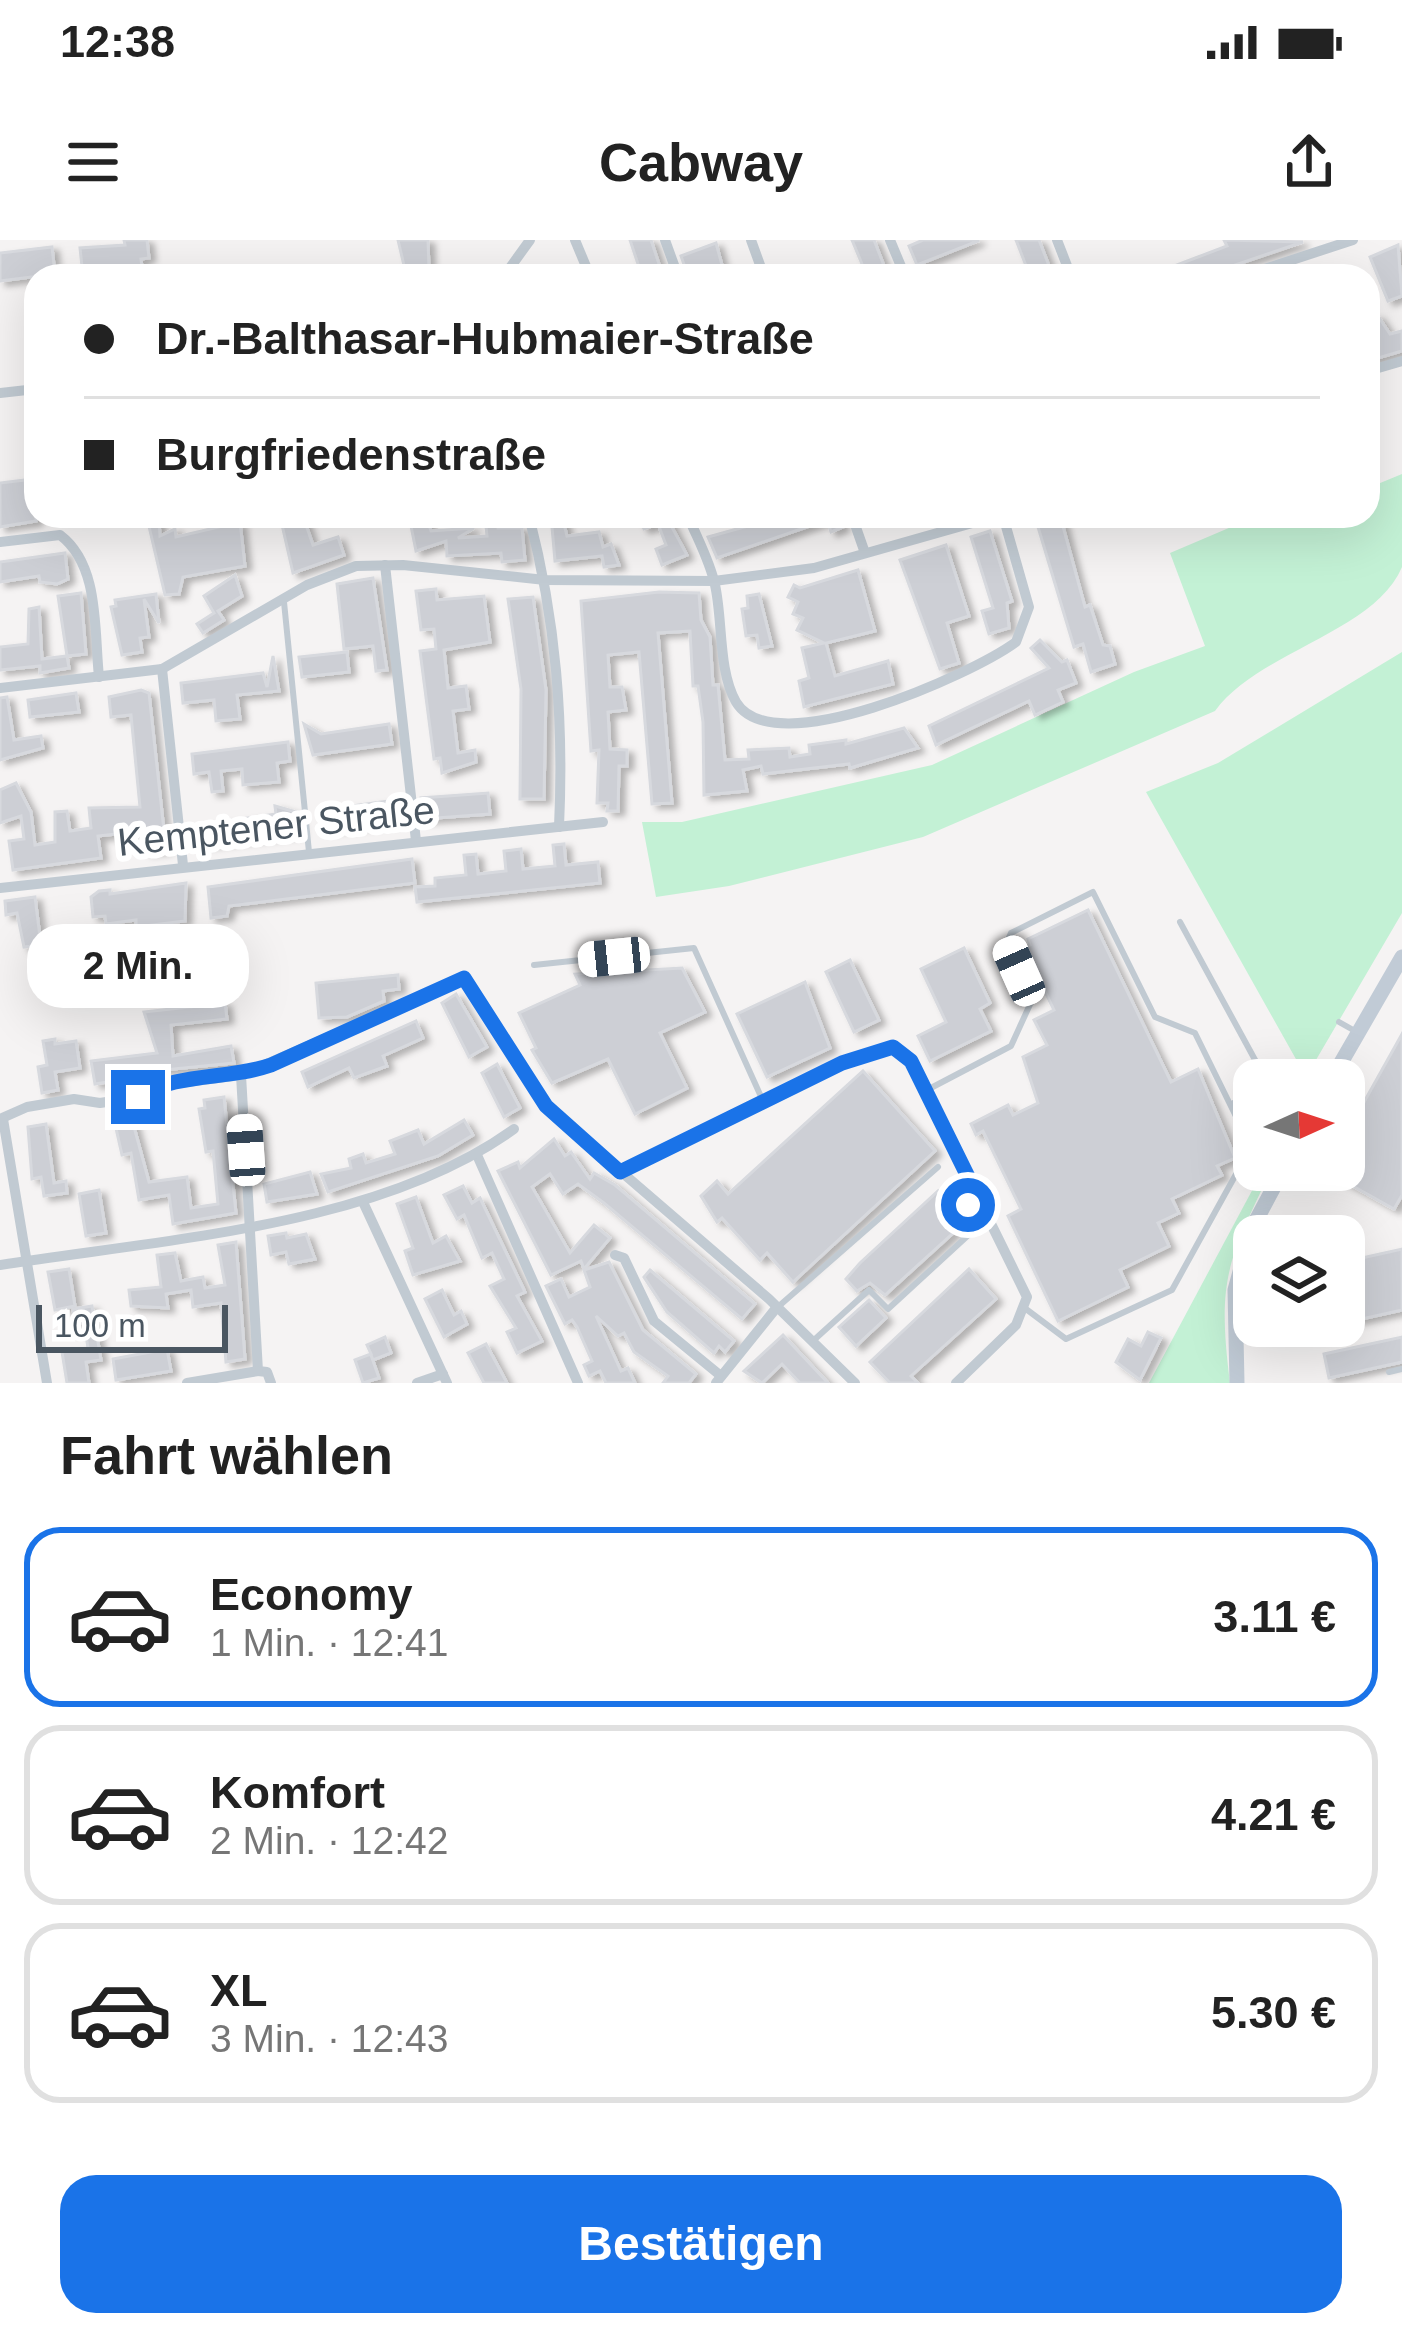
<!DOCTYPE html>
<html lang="de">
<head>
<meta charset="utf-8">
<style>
	body { margin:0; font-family:Helvetica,sans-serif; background:#f2f2f2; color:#222; height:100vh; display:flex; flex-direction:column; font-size:45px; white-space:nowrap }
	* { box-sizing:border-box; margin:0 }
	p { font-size:39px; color:#767676 }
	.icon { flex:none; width:66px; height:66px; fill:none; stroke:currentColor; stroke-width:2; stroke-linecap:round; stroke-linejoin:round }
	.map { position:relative; height:1143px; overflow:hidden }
	.details { display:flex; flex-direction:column; background:#fff; flex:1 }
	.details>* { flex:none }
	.top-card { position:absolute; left:24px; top:24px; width:1356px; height:264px; border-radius:36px; box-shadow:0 12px 48px #0002; display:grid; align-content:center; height:264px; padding:0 60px; background:#fff }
	.needle { width:78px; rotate:87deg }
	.controls { position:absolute; left:1233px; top:819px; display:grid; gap:24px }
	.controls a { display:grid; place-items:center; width:132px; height:132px; border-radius:24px; background:#fff; box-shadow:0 12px 48px #0002; font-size:60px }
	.scale { position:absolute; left:36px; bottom:30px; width:192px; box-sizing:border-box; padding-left:12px; border:6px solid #4a5661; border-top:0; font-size:33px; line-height:42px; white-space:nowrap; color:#4a5661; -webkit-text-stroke:9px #fff; paint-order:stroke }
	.end { position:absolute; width:54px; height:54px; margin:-27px; border:15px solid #1a73e8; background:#fff; box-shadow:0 0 0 6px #fff }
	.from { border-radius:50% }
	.bubble { position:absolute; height:84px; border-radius:36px; background:#fff; box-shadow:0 12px 48px #0002; font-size:39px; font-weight:700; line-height:84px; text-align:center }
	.car { position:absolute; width:36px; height:72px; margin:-36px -18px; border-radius:15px; box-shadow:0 0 9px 3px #0007; background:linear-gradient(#fff 24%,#345 0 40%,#fff 0 76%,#345 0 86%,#fff 0) }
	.top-card b { display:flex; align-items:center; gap:42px; height:114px; font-size:45px }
	.top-card b+b { border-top:3px solid #e0e0e0 }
	.top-card i { width:30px; height:30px; background:#222 }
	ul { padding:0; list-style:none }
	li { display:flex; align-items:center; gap:36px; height:180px; margin:0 24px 18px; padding:0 36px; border:6px solid #e0e0e0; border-radius:36px }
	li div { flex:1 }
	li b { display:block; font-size:45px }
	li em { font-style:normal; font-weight:700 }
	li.active { border-color:#1a73e8 }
	li>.icon { width:108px; height:108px; stroke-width:1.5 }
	h2 { padding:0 60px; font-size:54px; line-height:144px }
	.cta { display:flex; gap:24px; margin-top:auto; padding:24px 60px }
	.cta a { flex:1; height:138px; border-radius:36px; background:#1a73e8; color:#fff; font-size:48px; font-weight:700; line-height:138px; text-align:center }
	.status { display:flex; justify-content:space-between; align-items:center; height:84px; padding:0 60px; background:#fff; direction:ltr }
	.status svg { height:33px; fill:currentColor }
	header { display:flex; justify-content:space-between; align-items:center; height:156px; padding:0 60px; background:#fff; font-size:54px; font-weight:700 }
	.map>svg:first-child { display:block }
	.green { fill:#c3f1d5 }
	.building { fill:#cdcfd5; stroke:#d7d9de; stroke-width:3; filter:url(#shadow) }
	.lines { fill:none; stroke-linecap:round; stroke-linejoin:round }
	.lane { stroke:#c1cad2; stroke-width:6 }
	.street { stroke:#c1cad2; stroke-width:10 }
	.secondary { stroke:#c1cbd6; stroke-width:15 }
	.route { stroke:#1a73e8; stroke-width:15 }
	.labels { text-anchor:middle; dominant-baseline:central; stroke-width:12; stroke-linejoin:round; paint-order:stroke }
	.street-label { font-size:39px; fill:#4a5661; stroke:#fff }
</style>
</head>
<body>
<div class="status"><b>12:38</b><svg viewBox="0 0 49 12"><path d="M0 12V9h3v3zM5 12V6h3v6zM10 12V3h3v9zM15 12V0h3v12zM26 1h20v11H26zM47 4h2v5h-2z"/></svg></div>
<header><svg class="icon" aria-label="menu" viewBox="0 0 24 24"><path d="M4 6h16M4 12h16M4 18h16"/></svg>Cabway<svg class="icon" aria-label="share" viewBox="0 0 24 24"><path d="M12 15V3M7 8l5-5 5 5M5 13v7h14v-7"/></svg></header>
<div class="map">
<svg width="1402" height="1143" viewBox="0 0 1402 1143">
	<defs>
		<filter id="shadow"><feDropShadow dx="6" dy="4" stdDeviation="3" flood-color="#0004"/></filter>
	</defs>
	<rect width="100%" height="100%" fill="#f5f3f3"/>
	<g class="green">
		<path d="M1402,234C1402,255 1402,310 1402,327C1375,392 1259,411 1215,471L923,597L729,646L656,657L642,582H682L932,525L1134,432L1205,406L1170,313L1257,276H1368V248Z"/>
		<polygon points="1402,412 1402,673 1306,837 1146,552 1218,523"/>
		<path d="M1263,930H1271C1227,1023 1217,1039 1230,1143H1149Z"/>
	</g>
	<g class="building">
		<polygon points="124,0 147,0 149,18 141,19 142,27 83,36 80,8 125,5"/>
		<polygon points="398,0 428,0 429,29 406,34"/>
		<polygon points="630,0 651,0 663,36 642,36"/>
		<polygon points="852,0 874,0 888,36 867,36"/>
		<polygon points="923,0 978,0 978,1 917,25 909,6"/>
		<polygon points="1016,0 1039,0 1053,36 1030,36"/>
		<polygon points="1224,0 1303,2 1203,36 1148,36 1227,6"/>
		<polygon points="716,3 725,36 688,36 681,16"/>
		<polygon points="1398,5 1402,56 1388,61 1370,17"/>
		<polygon points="52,7 55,34 0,41 0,13"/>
		<polygon points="1378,76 1390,94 1402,91 1402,111 1368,121 1368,77"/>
		<polygon points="25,240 27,262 36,261 36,281 0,287 0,243"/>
		<polygon points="280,276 303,276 313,305 338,297 344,315 293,333"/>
		<polygon points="409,276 426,276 431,291 474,288 458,298 487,296 485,276 496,276 498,288 522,288 525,320 502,322 501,313 447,316 446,301 416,311"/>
		<polygon points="551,276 562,276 567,296 599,292 603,307 611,304 619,325 604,327 602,316 555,321"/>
		<polygon points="638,276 676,276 668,280 687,315 662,325 656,309 666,305 658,284 644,289"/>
		<polygon points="784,276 838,276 843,287 831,292 827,280 717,318 708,297"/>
		<polygon points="1049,278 1051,283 1061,279 1085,367 1090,365 1103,405 1110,406 1115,424 1091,432 1083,404 1074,407 1038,287"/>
		<polygon points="159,280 160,296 175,289 176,297 240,282 245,326 183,337 179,354 165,355 148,282"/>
		<polygon points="990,291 1012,361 1007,363 1009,388 989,394 982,371 993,368 971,297"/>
		<polygon points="946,305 969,376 947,383 959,423 940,429 900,320"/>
		<polygon points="65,313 68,339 57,344 40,342 39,336 0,342 0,322"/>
		<polygon points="858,330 875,391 826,403 835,436 888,421 893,444 804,467 799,441 809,438 802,408 824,403 797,390 803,378 793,374 798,362 788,357 794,345 800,348"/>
		<polygon points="235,335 242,356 218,371 224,380 203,393 197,384 214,373 204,356"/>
		<polygon points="373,338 387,430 376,431 373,406 344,409 337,344"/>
		<polygon points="436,349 437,360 484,356 490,402 444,410 448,448 466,446 469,469 453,471 458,513 475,510 476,522 442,533 440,518 434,519 420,411 436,409 434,389 421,390 416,351"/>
		<polygon points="659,352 699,353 701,380 710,397 713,445 718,445 725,520 749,519 748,510 789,508 790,517 810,514 809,505 846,500 846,504 904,488 918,508 850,528 849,524 763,534 761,526 743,530 747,551 704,555 703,482 698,446 693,446 690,391 658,393 672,563 652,564 639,412 608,415 610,447 622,447 626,470 608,472 610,509 627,510 627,526 619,526 618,571 607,571 608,563 597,563 599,510 591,511 581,361"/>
		<polygon points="81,353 86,414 67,416 58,356"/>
		<polygon points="156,354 159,383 144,359 149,397 140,398 142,412 122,415 111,367 116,366 115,360"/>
		<polygon points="759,354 772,406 759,408 757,395 746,396 742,369 748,368 747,356"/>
		<polygon points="533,357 546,450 544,559 520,559 521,449 508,359"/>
		<polygon points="39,367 42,419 67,416 69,428 40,433 40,426 0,430 0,407 28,404 29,369"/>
		<polygon points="1040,400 1062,422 1067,420 1076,443 1058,450 1063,462 1035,475 1029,461 936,505 929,486 1049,428 1031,408"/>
		<polygon points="347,412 349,432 302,437 299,417"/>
		<polygon points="273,416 279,451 237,455 240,479 216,481 214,460 183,463 181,443 263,433 267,447"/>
		<polygon points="141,450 149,453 166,609 146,611 143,591 98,596 101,618 13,630 9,601 24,599 21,576 0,583 0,550 16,543 31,572 35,605 55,602 55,572 67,571 70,591 91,588 89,568 140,567 131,475 111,477 109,457"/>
		<polygon points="76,453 79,472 30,477 28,460"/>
		<polygon points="7,457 14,500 41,496 43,508 0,520 0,458"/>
		<polygon points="304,484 321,494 389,484 392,504 313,515"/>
		<polygon points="288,502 290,521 277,523 279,542 243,545 242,529 221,531 223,551 212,552 209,532 194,534 192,514"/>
		<polygon points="488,553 490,574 423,579 421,558"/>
		<polygon points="396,560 398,580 324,589 322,570"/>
		<polygon points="275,566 296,572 299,592 201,604 199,585 276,574"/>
		<polygon points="564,604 566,625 598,622 600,643 417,662 415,647 435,646 435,638 466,635 464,615 476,614 478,634 506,631 504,611 513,610 521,609 523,629 555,626 553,605"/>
		<polygon points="412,619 415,643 229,666 227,676 211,678 208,647"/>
		<polygon points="186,643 185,681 136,687 136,680 106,684 105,676 93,677 91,657 99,651 110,650 110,654"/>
		<polygon points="35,657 41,705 24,707 17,673 6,675 5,661"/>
		<polygon points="1088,670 1171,842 1198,829 1235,918 1217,926 1222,935 1172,959 1179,973 1158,983 1169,1006 1120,1030 1128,1047 1058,1081 1008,976 1021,969 983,891 976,895 971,884 1008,865 1013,875 1038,863 1023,817 1047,805 1034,780 1054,770 1024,708 1030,705 1028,699"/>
		<polygon points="964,708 990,763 980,769 991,791 930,821 918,796 946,782 921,729"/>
		<polygon points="850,720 879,780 854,792 826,732"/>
		<polygon points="682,728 705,772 660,793 687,848 635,874 608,819 552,843 532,810 536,808 519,773 580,745 575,734"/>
		<polygon points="398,735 399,749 383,751 384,761 347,777 319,778 316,743"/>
		<polygon points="805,742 830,808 767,837 737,774"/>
		<polygon points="456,754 487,807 469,817 442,763"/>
		<polygon points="225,763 227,779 171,785 173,816 231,806 234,823 113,835 114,841 95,844 91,821 157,813 144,772"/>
		<polygon points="416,781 423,798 383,816 387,826 354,838 349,828 308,847 302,832"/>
		<polygon points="1402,794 1402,955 1394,969 1324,930 1344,930 1344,898"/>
		<polygon points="55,799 55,804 76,801 80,828 55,832 58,850 42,853 38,827 47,825 43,801"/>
		<polygon points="497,824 520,868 504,877 482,833"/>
		<polygon points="863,831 935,911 793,1042 767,1013 760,1020 722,978 717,982 701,956 717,941 728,954"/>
		<polygon points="224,857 236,973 173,984 169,955 139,960 131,913 122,915 113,875 130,872 149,942 187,937 191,968 218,964 213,911 206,912 199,869 205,868 204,860"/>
		<polygon points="464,880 473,895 438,916 328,952 321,934 351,928 349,919 363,914 366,923 395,914 390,901 418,890 424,904"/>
		<polygon points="46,884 54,943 66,941 67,953 44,956 41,937 32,939 28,887"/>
		<polygon points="554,899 565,916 571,912 590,939 594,933 615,945 755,1064 742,1079 604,963 578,944 563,954 550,934 532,947 570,1013 594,985 610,998 584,1029 581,1021 551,1035 498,931 518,922 520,928"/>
		<polygon points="310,932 317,954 267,962 264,944"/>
		<polygon points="463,946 472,963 480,958 525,1052 517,1056 542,1101 517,1113 507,1092 516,1088 490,1046 504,1039 492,1013 482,1018 464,975 457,979 444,955"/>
		<polygon points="99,950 106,993 86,996 79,954"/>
		<polygon points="938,951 963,984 885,1055 870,1043 857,1051 846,1039 860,1023"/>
		<polygon points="416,957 433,1003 446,996 460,1021 413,1035 405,1011 413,1008 397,964"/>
		<polygon points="286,993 287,998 306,994 315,1019 289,1024 286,1012 271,1015 268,996"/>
		<polygon points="236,1002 245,1119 226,1122 221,1063 193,1067 191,1050 166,1054 168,1068 131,1066 129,1050 161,1047 157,1015 175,1013 181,1041 203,1037 205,1048 225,1045 218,1005"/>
		<polygon points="1402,1009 1402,1070 1344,1083 1344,1022"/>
		<polygon points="609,1022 643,1090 696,1134 689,1143 663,1143 668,1136 634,1112 624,1093 618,1096 596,1076 621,1131 628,1128 635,1143 606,1143 600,1131 589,1136 584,1125 592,1121 577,1087 572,1080 565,1084 546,1046 561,1039 569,1057 590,1047 584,1030"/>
		<polygon points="69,1029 75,1066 55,1070 48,1032"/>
		<polygon points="969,1029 996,1059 911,1136 918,1143 890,1143 870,1122"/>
		<polygon points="650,1030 734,1101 725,1112 719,1106 714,1113 667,1072 644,1037"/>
		<polygon points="442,1050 454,1075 461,1071 467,1084 444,1097 425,1059"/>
		<polygon points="869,1060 886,1078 856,1106 839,1087"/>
		<polygon points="92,1066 101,1120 86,1122 89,1143 67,1143 62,1112 88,1108 84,1082 75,1084 73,1069"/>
		<polygon points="1148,1092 1161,1098 1140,1140 1116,1122 1128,1099 1141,1106"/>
		<polygon points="783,1095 828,1143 800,1143 782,1124 762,1143 744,1131"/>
		<polygon points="385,1097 391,1113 373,1120 371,1115 379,1138 363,1143 355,1120 371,1114 367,1105"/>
		<polygon points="1402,1097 1402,1122 1329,1138 1324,1114"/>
		<polygon points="486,1104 492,1115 507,1143 484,1143 468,1113"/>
		<polygon points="167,1109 171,1131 116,1140 113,1119"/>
	</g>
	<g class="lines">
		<g class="lane">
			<polyline points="284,362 309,612"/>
			<polyline points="1180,682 1266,840"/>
			<polyline points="534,725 694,708 763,861"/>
			<polyline points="1339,782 1355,791"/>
			<polyline points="927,850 1011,806 1032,760 1007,702 1011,693 1093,652 1155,777 1195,793 1251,907 1172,1050 1066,1099 1026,1069"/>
			<polyline points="1232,864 1254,850"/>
			<polyline points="779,1066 938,927"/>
			<polyline points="814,1100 869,1050 888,1069 975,989 963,969 979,959"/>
			<polyline points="1389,1132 1402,1129"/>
		</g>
		<g class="street">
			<polyline points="575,0 590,36"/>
			<polyline points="665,0 678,36"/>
			<polyline points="751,0 764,36"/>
			<polyline points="890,0 905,36"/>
			<polyline points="1057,0 1071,36"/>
			<polyline points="504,36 530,0"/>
			<polyline points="1243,36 1353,0"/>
			<polyline points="1368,131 1402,121"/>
			<polyline points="0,153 36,149"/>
			<path d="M529,276C556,380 564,480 559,587"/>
			<path d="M688,276C697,298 710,321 715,345C723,380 718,431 736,462C773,524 971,435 1016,402L1029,367L1003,276"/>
			<polyline points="852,276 865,313"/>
			<path d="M0,302L60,295C100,325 94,390 99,437"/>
			<polyline points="385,325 416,601"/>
			<polyline points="162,429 183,625"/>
			<polyline points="0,448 162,429 307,345 356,326 403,325 545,340 714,341 814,328 997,276"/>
			<polyline points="0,648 603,582"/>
			<polyline points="241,835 258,1131 267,1132 271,1143"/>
			<polyline points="0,879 27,867 74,859 100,863 138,857 156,846 241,835 464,738 546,867 769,1059 855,1143"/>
			<polyline points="3,879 47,1143"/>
			<polyline points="477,915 578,1143"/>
			<polyline points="620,932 842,823 894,807 911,821 1027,1057 1016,1085 956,1143"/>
			<polyline points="363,962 447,1143"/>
			<polyline points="615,1015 624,1018 654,1081 721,1136"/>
			<path d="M0,1025C164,999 378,987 514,889"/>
			<polyline points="187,1143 258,1131"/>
			<polyline points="417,1143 443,1134"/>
			<polyline points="716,1143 777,1067"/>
		</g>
		<g class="secondary">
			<polyline points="1331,840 1402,717"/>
			<polyline points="1237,1143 1235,1050 1252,988 1283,930"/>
		</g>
	</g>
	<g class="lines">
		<path class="route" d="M138,857C177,832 228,840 271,825L464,738L546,866L620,932L842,823L893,807L911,821L979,959L968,965"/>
	</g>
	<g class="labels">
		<g class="street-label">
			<text transform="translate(276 586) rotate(-6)">Kemptener Straße</text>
		</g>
	</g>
</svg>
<div class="controls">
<a><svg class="needle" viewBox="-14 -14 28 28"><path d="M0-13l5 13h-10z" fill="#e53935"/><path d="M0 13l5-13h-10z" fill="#767676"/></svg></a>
<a><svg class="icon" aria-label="layers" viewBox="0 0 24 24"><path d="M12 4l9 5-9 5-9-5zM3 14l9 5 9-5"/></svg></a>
</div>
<div class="scale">100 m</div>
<i class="end from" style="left:968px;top:965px"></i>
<i class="end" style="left:138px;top:857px"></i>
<div class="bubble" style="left:27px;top:684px;width:222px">2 Min.</div>
<i class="car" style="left:614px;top:717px;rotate:264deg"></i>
<i class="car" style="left:1019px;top:731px;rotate:336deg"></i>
<i class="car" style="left:246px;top:910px;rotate:356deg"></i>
<div class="top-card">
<b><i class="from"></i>Dr.-Balthasar-Hubmaier-Straße</b>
<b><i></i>Burgfriedenstraße</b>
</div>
</div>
<section class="details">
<h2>Fahrt wählen</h2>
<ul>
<li class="active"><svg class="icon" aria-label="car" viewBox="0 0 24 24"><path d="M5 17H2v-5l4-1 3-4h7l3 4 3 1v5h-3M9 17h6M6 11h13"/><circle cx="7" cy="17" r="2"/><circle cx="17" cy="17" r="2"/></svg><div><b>Economy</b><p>1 Min. · 12:41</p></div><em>3.11 €</em></li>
<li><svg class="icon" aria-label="car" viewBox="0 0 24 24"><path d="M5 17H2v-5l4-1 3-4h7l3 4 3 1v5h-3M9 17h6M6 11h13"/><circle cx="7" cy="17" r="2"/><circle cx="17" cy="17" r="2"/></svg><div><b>Komfort</b><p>2 Min. · 12:42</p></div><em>4.21 €</em></li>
<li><svg class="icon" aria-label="car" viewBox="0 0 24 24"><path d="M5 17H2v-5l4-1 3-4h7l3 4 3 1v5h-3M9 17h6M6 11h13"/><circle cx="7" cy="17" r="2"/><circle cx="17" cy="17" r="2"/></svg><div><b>XL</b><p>3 Min. · 12:43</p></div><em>5.30 €</em></li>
</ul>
<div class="cta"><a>Bestätigen</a></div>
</section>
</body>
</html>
